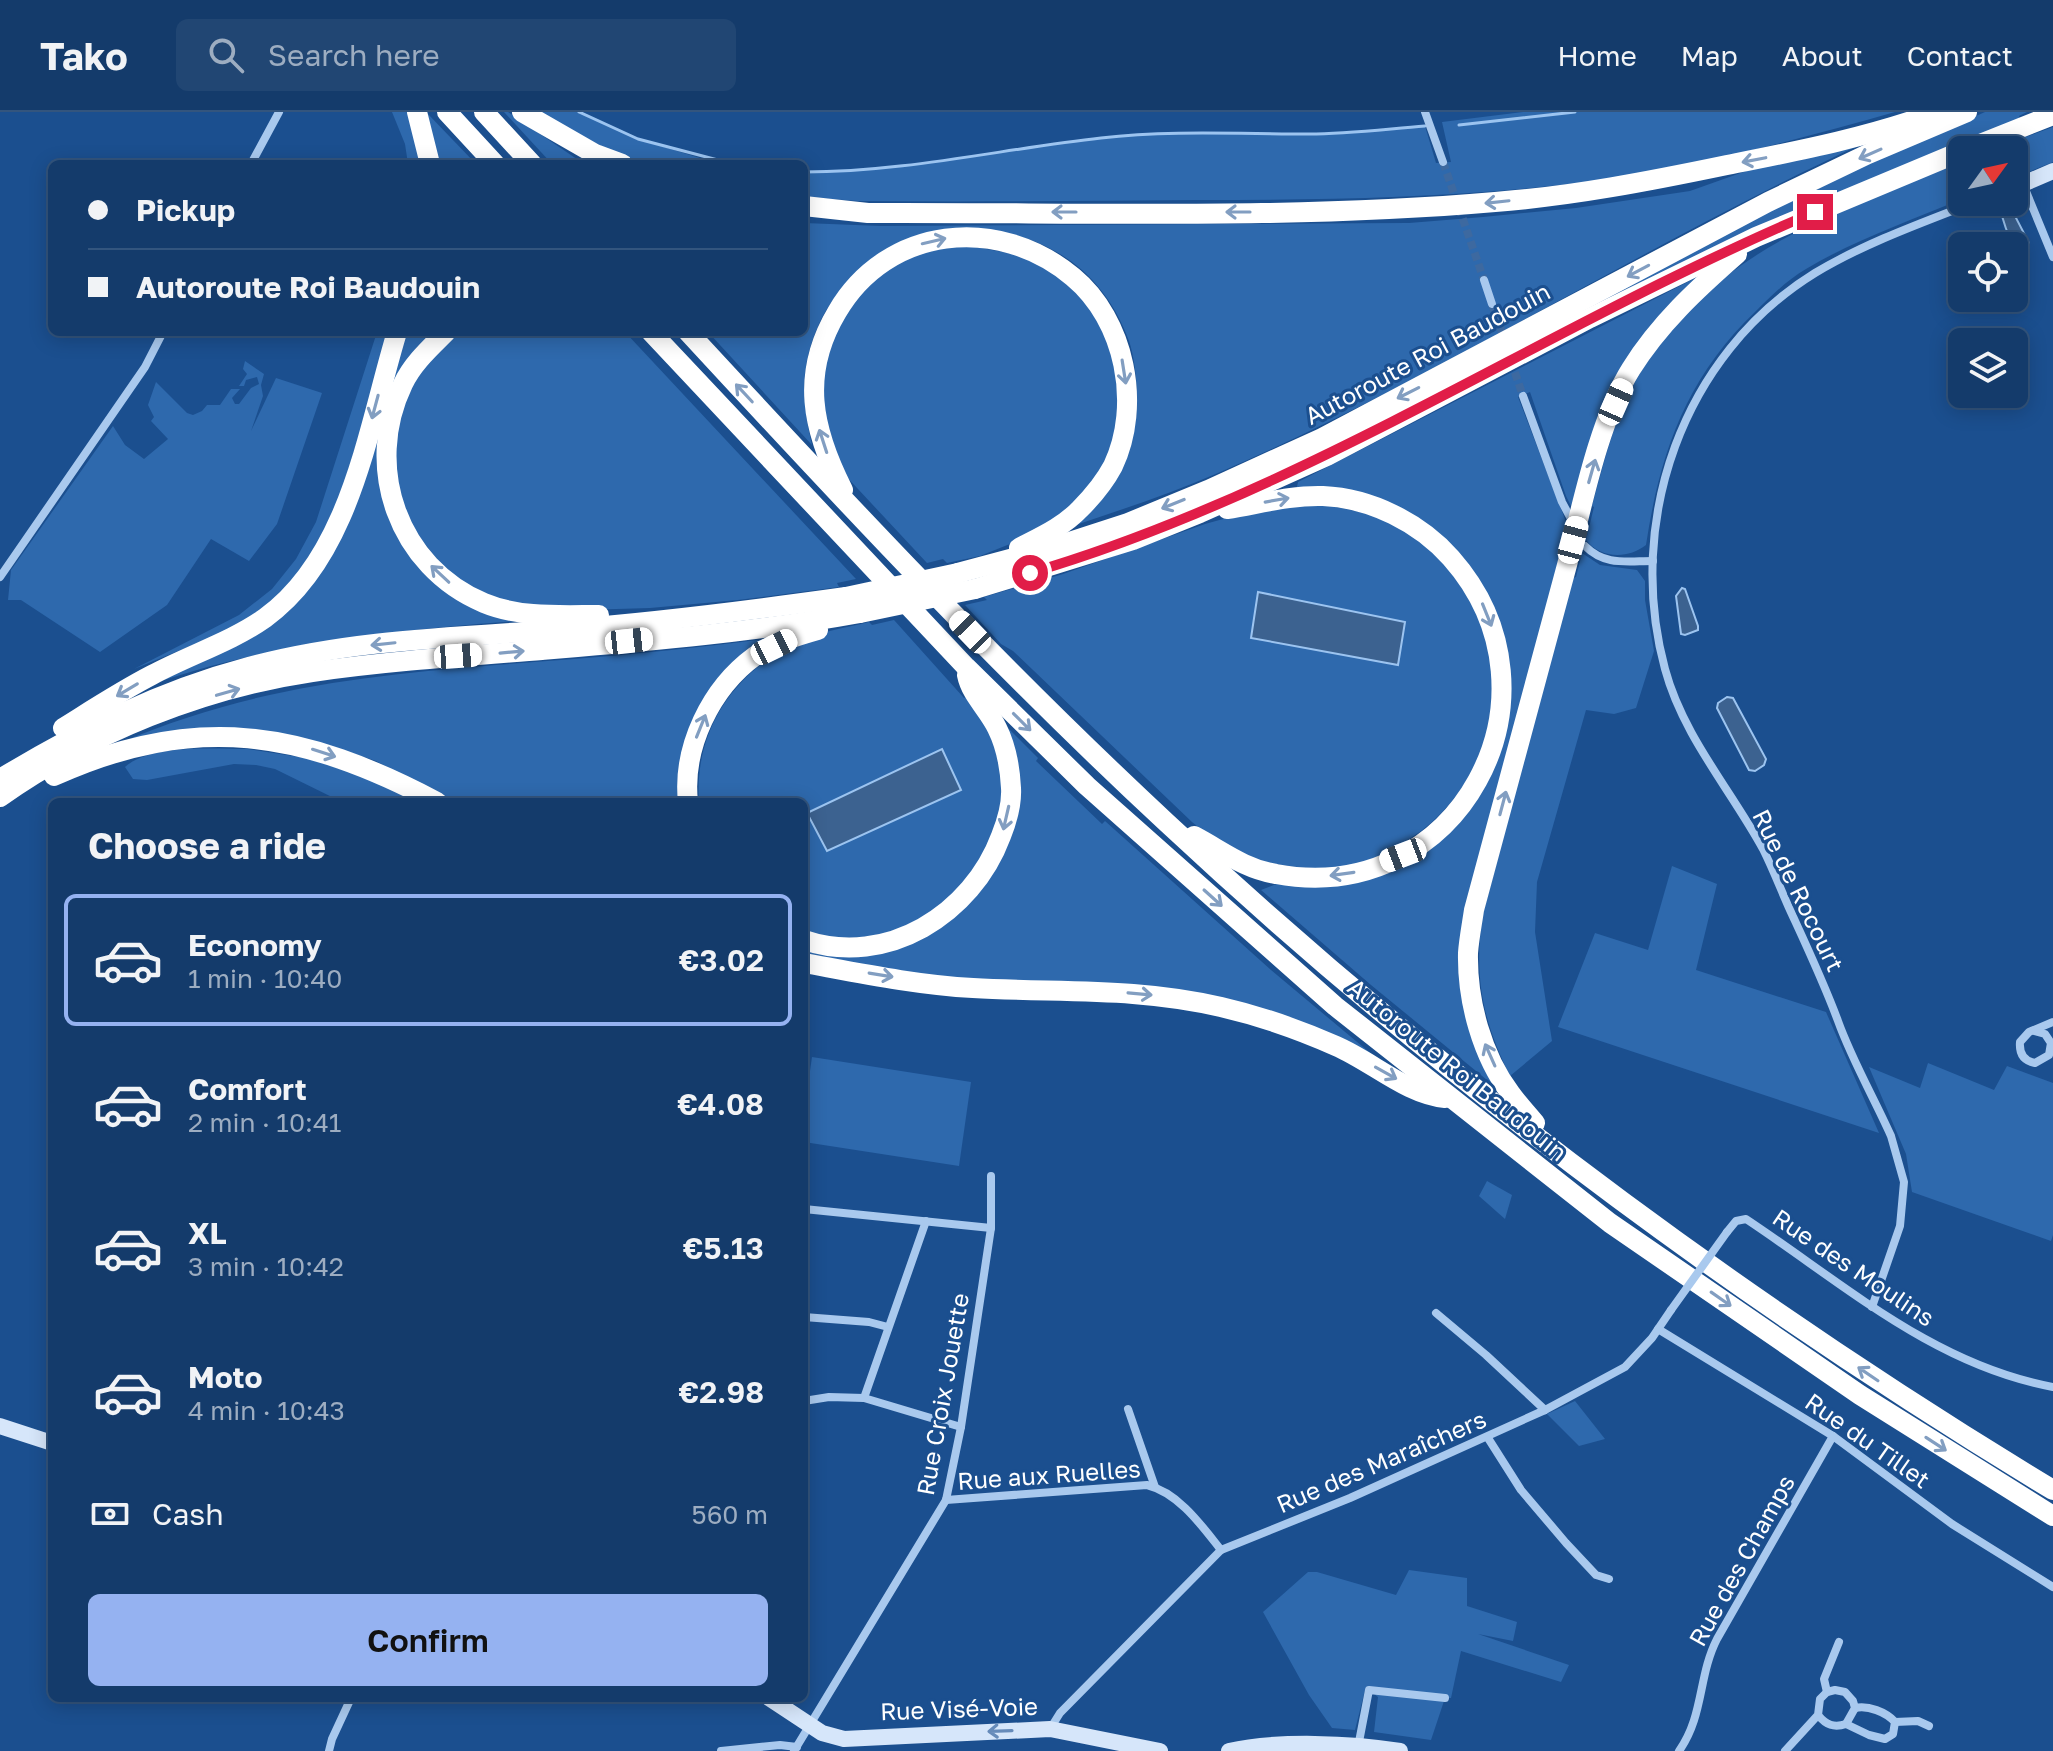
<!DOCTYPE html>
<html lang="en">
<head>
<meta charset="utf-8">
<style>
	body { margin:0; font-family:"Golos Text",sans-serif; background:#214673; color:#f1f3f6; height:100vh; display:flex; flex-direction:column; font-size:30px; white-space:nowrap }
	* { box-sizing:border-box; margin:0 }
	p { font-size:26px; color:#9dadc1 }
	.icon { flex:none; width:44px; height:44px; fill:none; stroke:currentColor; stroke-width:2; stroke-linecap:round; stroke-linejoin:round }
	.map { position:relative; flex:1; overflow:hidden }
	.sheet { position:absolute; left:48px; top:686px; width:760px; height:904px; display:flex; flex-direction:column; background:#143b6b; border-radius:12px; box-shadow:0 4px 20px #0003,0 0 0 2px #33557e }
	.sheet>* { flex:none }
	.hud { position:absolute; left:48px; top:48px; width:760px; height:176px; border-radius:12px; box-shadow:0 4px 20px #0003,0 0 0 2px #33557e; display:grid; align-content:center; height:176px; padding:0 40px; background:#143b6b }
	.needle { width:52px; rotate:57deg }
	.buttons { position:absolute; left:1948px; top:24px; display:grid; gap:16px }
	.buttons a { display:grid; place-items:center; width:80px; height:80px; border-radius:12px; background:#143b6b; box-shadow:0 4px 20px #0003,0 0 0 2px #33557e; font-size:40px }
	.end { position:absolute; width:36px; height:36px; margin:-18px; border:10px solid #e11d48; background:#fff; box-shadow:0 0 0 4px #fff }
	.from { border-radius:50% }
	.car { position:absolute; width:24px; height:48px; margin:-24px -12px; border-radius:10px; box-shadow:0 0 6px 2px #0007; background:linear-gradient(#fff 24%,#345 0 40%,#fff 0 76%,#345 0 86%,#fff 0) }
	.hud b { display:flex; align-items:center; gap:28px; height:76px; font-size:30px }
	.hud b+b { border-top:2px solid #33557e }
	.hud i { width:20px; height:20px; background:#f1f3f6 }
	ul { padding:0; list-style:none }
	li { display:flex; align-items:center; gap:24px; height:132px; margin:0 16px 12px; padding:0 24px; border:4px solid transparent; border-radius:12px }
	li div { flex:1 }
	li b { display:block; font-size:30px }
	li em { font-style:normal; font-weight:600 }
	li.selected { border-color:#95b2f1 }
	li>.icon { width:72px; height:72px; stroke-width:1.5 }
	h2 { padding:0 40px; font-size:36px; line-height:96px }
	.pay { display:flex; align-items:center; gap:20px; height:88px; padding:0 40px; font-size:30px }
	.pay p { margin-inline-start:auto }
	.action { display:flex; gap:16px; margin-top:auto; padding:16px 40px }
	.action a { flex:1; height:92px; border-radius:12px; background:#95b2f1; color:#111; font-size:32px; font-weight:600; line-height:92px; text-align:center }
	header { display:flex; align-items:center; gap:48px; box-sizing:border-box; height:112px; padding:0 40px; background:#143b6b; border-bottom:2px solid #33557e }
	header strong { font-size:38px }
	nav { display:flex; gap:44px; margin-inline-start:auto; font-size:28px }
	.search { width:560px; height:72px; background:#214673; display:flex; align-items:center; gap:20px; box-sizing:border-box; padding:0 28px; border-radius:12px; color:#9dadc1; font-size:30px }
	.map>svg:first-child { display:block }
	.green { fill:#2e69ad }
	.water { fill:#3c6290; stroke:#9cc4f0; stroke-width:2 }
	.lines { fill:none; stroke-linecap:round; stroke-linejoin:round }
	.stream { stroke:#9cc4f0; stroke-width:3 }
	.street-tunnel { stroke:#3d69a0; stroke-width:8; stroke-dasharray:8 4; stroke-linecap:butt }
	.street { stroke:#a9c9ee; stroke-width:8 }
	.secondary { stroke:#d6e6fa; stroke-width:16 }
	.highway { stroke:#fff; stroke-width:20 }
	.street-bridge { stroke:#a9c9ee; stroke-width:8 }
	.highway-bridge { stroke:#fff; stroke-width:20 }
	.oneway { stroke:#829ec1 }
	.oneway2 { stroke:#668bba }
	.route { stroke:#e11d48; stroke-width:10 }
	.labels { text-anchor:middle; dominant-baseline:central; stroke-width:6; stroke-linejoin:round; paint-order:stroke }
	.street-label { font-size:24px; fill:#fff; stroke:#1b4f8f }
</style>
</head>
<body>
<header>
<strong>Tako</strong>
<div class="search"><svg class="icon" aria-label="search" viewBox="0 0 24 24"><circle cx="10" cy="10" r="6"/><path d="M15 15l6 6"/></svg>Search here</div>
<nav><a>Home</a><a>Map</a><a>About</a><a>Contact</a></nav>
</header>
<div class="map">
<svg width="2053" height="1639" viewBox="0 0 2053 1639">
	<rect width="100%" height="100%" fill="#1b4f8f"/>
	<g class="green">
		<polygon points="392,0 410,0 424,52 408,52 405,32"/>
		<polygon points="504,0 508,0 584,52 552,52"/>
		<polygon points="536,0 577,0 638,27 700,46 731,52 643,52 619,43"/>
		<path d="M1523,0H1895C1799,27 1701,54 1601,68C1467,86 1332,88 1197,88C1084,89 971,90 858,89L804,85V60C905,60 1002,37 1101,26C1170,18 1239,22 1309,22C1347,22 1386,17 1425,14L1436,51L1451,50L1442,10Z"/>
		<polygon points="1985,0 2027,0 2019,4 2020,8 1436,280 1129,415 1770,96"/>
		<polygon points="427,1 476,52 436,52"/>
		<polygon points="2053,15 2053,50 2014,66 2014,38 1990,38"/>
		<path d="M1864,31C1645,132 1440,265 1218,361C1170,382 1120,398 1070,415C1085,393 1099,371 1114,349C1120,339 1129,329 1133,319C1141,298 1136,249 1129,229C1107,169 1064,133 1003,120C985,117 966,114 949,117C937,120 925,125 914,129C853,151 814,196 805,261C802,285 807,310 812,333L708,220H804V111L881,114L1409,111L1483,105L1576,96L1690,79L1749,58Z"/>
		<path d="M1962,49V87C1910,109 1854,128 1806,157C1787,168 1770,185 1755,200C1686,266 1660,341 1646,433C1628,447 1601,447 1586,428L1594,395L1592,394C1602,357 1611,319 1628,284C1697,144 1827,104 1962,49Z"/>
		<polygon points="953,131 1041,147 1103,207 1123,278 1110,345 1088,381 1037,421 980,444 947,451 943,447 927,451 844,362 822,306 823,258 840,208 871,168 909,144"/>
		<polygon points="1709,159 1660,210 1573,398 1566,384 1530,280 1518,285 1568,415 1465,841 1498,977 1371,873 1261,778 1279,771 1380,762 1490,662 1501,531 1420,413 1297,375 1298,370"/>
		<polygon points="377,220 391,220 341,381 326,419 294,467 262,498 232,517 134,557 239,503 272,477 296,447 316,410"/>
		<path d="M403,220H436L387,290L402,431L517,509C397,518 280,530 164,568L302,478Z"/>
		<polygon points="458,220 625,220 856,467 837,471 839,475 738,488 650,496 583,498 502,492 452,466 406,408 392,341 401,294 428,247"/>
		<polygon points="245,249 264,262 261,273 263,284 251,319 276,266 322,281 277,412 249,449 211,427 167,493 100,540 21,488 8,488 11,458 113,314 125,333 144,347 168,327 151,309 154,305 148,293 156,270 187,301 193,303 202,299 207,293 220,293 231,277 240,277 232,286 235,292 239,292 251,276 259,272 257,265 246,268 244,274 239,274 247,262 243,257"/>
		<path d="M1315,392C1358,397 1400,408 1432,438C1441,445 1448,457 1455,466C1520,549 1498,669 1411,726C1403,731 1394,739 1385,743C1336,765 1268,758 1221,733C1211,727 1201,717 1192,710L1013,539L1001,532L965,493L987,488L984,485L1063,462L1205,412L1252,399Z"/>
		<path d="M1582,441L1600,453L1637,458L1645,469V488L1654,539L1636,596L1614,602L1586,598L1537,770L1535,820L1552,929L1510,964C1483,909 1474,867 1482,806L1572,466L1576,465Z"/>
		<path d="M894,508L964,586L968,584C983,608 996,629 1000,657C1016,764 905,851 804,819V690H699C694,619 733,561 797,530C818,520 845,516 869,510L872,513Z"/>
		<path d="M774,526L724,560L681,690H453L376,649L328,633L291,624L117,632C271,566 409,560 574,547C641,542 707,534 774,526Z"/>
		<polygon points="1005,613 1038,646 1036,649 1102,712 1105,709 1271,858 1387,955 1271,906 974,872 804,843 804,837 897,835 1004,736"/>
		<path d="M247,637L306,646L366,665L415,690H342L275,657L256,653L234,652L147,668L133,667L125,655C151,632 213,637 247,637Z"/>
		<polygon points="1672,754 1717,772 1696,858 1826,900 1879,1021 1558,915 1595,821 1648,838"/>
		<polygon points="812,945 971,970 959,1054 804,1030 804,1001"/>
		<polygon points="1928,951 1994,978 2007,954 2053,971 2053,1123 2051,1129 1912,1080 1906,1042 1869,955 1920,976"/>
		<polygon points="1487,1069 1512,1083 1505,1107 1479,1084"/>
		<polygon points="1575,1289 1605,1327 1579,1334 1547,1302"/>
		<polygon points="1409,1458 1467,1466 1467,1494 1517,1510 1513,1529 1478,1522 1569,1553 1561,1570 1461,1539 1451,1586 1445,1586 1431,1628 1374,1620 1378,1585 1369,1578 1365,1578 1355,1618 1332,1616 1309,1583 1263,1500 1308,1460 1317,1460 1396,1483"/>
	</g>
	<g class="water">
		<path d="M2007,100L2014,102L2029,131V139L2025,143H2019C2011,132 2006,118 2002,104Z"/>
		<polygon points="1682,476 1685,477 1698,514 1698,518 1685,523 1681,522 1676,484"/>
		<polygon points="1258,480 1405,510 1398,553 1251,526"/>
		<polygon points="1727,585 1733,586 1766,647 1764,653 1755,659 1749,658 1717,596 1718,591"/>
		<polygon points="942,637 961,678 827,739 807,701"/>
	</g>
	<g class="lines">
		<g class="stream">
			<polyline points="579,0 638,27 733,52"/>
			<polyline points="1459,13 1575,0"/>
			<path d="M804,60C905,60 1002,37 1101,26C1170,18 1239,22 1309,22C1347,22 1386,17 1425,14"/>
		</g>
		<g class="street-tunnel">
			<polyline points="1443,50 1484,168"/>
			<polyline points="1492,192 1505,229"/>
			<polyline points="1511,249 1523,284"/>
		</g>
		<g class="street">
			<polyline points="1425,0 1443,50"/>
			<polyline points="251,52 279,0"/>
			<polyline points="2014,75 2023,72 2053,145"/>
			<polyline points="1484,168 1492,192"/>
			<polyline points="1523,284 1562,390 1571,407"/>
			<path d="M1585,434C1605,454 1626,449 1653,449"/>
			<polyline points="0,465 145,255 163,220"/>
			<path d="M2034,919L2045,922L2051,931L2049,943L2035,951C2024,949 2019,942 2020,930L2029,920L2053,910"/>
			<polyline points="804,1097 991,1116"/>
			<path d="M1727,1120L1736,1109L1746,1107C1844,1172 1934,1253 2053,1275"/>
			<path d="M1872,1195L1900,1114L1904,1070L1891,1024C1874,986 1852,948 1838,909C1824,871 1807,835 1790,798C1781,778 1773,757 1763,737C1731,678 1683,624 1665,557C1625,409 1682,243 1815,161C1865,131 1921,111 1975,90"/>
			<polyline points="1436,1201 1486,1243 1545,1298"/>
			<polyline points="804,1205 869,1210 888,1215"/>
			<polyline points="1658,1217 1833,1324 1952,1412 2053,1475"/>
			<polyline points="864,1286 926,1109"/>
			<polyline points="804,1289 829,1285 864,1286 961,1315"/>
			<polyline points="1128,1297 1155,1375"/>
			<polyline points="1488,1326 1521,1378 1566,1431 1596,1463 1609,1467"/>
			<path d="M946,1388L1147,1373C1179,1381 1202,1414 1221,1438"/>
			<polyline points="1827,1580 1824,1567 1839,1530"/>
			<polyline points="1895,1610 1918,1609 1929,1614"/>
			<path d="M1846,1612L1869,1623L1885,1627L1893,1622L1895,1610C1886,1600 1868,1593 1855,1596"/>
			<polyline points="1050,1617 1060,1601 1221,1438 1350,1386 1545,1298 1625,1255 1652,1226 1671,1198"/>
			<polyline points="1358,1635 1369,1578 1445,1586"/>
			<polyline points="329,1639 332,1627 351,1586"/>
			<polyline points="721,1639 780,1633 797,1635"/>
			<polyline points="794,1639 946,1388 961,1315 991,1116 991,1064"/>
			<path d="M1679,1639C1704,1604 1698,1564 1717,1527L1833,1324"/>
			<path d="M1785,1639L1818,1603L1820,1587L1827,1580L1835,1578L1845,1580L1853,1589L1855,1596L1846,1612C1834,1616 1826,1613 1818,1603"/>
		</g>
		<g class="secondary">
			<polyline points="2023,72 2053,59"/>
			<polyline points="0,1314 52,1331"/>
			<polyline points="769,1586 822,1621 844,1627 1050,1617 1160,1639"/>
			<path d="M1229,1639C1277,1628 1352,1631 1400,1639"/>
		</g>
		<g class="highway">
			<polyline points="417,0 430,52"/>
			<polyline points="447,0 495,52"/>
			<polyline points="484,0 532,52"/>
			<polyline points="522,0 595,42 622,52"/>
			<polyline points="1965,38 2053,3"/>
			<path d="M804,94L868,101C1076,100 1287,108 1495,90C1573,84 1650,69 1727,53C1797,39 1870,25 1937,0"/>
			<path d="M446,220C430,236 413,251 403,272C363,355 398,455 484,491C520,506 562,503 599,503"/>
			<polyline points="651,220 966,555 1087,674 1335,894 1610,1111 1860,1283 2053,1404"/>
			<path d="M688,220C843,388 999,555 1167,711C1438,964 1736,1186 2053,1378"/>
			<path d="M843,378C812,317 800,262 837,200C887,114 998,102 1073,165C1125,208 1142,293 1113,354C1105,369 1092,385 1080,397C1063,415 1040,425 1019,436"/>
			<polyline points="958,461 1051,436 1128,411 1208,378 1322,326 1768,90 1868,42 1967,0"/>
			<polyline points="975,477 1133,428 1200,401 1327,344 1590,206 1756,125 1962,39"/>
			<path d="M63,616C92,598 121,579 152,563C189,543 231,530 265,506C351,444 368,315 397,220"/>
			<path d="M54,664C196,600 303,619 437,690"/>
			<path d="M0,667C79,619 159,579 249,555C352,527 462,525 568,517C661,510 753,498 846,485"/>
			<path d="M0,685C91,621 203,576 312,560C388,549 465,544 542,538C648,529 756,520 860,501"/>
			<path d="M688,690C682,635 711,576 755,544C773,531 797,524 818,518"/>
			<path d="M1194,724C1221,738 1244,757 1276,762C1458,796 1573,584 1451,446C1420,411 1371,386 1323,384C1291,383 1259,392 1227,397"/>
			<path d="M804,828C887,856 972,802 1001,724C1007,709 1012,692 1011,676C1010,656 1006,634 997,616C988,597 971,583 967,563"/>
			<path d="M804,851C859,861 917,873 973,876C1058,881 1136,875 1221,895C1260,904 1300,918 1336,934C1373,950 1406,982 1445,986"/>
			<path d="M1535,1011C1527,1001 1518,992 1511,982C1482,944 1467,889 1468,841C1469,827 1472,812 1474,798C1505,683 1536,568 1567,453C1582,394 1599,308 1631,257C1659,212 1697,177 1737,142"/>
		</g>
		<polyline class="street-bridge" points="1671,1198 1727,1120"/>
		<g class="highway-bridge">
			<polyline points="846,485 958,461"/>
			<polyline points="860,501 975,477"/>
		</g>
	</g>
	<defs><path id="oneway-shaft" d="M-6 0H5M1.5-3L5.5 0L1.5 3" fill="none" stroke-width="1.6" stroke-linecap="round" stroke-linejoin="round" transform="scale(2)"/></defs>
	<g class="oneway">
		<use href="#oneway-shaft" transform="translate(1870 42) rotate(156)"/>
		<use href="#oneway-shaft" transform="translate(1754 48) rotate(169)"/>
		<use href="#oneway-shaft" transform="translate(1497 90) rotate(174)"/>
		<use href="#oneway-shaft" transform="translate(1064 100) rotate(180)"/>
		<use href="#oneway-shaft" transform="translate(1238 100) rotate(180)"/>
		<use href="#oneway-shaft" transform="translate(934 129) rotate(-13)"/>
		<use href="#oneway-shaft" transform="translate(1638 159) rotate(152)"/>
		<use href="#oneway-shaft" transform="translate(1124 260) rotate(81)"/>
		<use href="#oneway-shaft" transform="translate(744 281) rotate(-133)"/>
		<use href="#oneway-shaft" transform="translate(1408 281) rotate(153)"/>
		<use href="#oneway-shaft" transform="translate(375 295) rotate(105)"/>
		<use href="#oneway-shaft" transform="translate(823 329) rotate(-108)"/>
		<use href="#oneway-shaft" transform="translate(1592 359) rotate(-74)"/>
		<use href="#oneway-shaft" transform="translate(1277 388) rotate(-10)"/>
		<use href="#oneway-shaft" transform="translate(1173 392) rotate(158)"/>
		<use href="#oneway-shaft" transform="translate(440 462) rotate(-137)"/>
		<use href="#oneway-shaft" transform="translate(1487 503) rotate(68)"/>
		<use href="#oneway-shaft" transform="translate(383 532) rotate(174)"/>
		<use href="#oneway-shaft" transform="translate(512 540) rotate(-5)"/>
		<use href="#oneway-shaft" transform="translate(127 578) rotate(149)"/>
		<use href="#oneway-shaft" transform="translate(228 580) rotate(-16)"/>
		<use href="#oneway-shaft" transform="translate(1022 610) rotate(45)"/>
		<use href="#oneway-shaft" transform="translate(701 614) rotate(-68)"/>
		<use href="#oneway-shaft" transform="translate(324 641) rotate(18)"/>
		<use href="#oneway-shaft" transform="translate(1503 691) rotate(-75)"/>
		<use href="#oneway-shaft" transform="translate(1006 706) rotate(103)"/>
		<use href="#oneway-shaft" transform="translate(1342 762) rotate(172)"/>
		<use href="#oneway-shaft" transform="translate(1213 786) rotate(42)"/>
		<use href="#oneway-shaft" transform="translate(881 863) rotate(9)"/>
		<use href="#oneway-shaft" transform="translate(1140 882) rotate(5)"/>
		<use href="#oneway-shaft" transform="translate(1490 943) rotate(-114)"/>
		<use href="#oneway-shaft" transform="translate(1386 961) rotate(29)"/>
		<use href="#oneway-shaft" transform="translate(1721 1187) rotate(35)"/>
		<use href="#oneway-shaft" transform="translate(1868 1262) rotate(-146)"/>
		<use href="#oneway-shaft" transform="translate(1936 1332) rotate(33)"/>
	</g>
	<use class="oneway2" href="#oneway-shaft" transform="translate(1000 1619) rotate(178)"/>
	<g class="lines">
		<path class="route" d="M1030,461C1309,379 1549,212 1815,100"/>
	</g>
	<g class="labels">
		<g class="street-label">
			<text transform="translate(1427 241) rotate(-28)">Autoroute Roi Baudouin</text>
			<text transform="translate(1799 778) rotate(64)">Rue de Rocourt</text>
			<text transform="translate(1458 957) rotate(39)">Autoroute Roi Baudouin</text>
			<text transform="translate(1854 1155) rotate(34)">Rue des Moulins</text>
			<text transform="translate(942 1282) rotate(-80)">Rue Croix Jouette</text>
			<text transform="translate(1868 1328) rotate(35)">Rue du Tillet</text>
			<text transform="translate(1381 1349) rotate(-23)">Rue des Maraîchers</text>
			<text transform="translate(1049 1362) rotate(-4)">Rue aux Ruelles</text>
			<text transform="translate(1741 1448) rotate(-61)">Rue des Champs</text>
			<text transform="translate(959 1596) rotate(-2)">Rue Visé-Voie</text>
		</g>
	</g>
</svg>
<div class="buttons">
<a><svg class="needle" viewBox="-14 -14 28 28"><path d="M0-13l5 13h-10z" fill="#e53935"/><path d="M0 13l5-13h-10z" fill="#9dadc1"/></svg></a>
<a><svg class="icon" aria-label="locate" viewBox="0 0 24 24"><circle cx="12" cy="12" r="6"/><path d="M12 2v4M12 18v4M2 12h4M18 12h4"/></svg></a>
<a><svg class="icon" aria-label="layers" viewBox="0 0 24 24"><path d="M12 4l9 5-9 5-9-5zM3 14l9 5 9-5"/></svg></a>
</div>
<i class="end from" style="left:1030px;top:461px"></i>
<i class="end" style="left:1815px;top:100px"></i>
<i class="car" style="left:1616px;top:290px;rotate:24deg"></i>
<i class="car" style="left:1573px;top:428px;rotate:15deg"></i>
<i class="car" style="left:970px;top:520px;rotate:316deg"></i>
<i class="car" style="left:629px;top:529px;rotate:84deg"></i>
<i class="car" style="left:774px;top:535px;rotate:64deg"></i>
<i class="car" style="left:458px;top:544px;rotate:86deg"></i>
<i class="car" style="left:1403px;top:743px;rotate:249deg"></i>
<div class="hud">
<b><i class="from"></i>Pickup</b>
<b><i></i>Autoroute Roi Baudouin</b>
</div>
<section class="sheet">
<h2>Choose a ride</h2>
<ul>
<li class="selected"><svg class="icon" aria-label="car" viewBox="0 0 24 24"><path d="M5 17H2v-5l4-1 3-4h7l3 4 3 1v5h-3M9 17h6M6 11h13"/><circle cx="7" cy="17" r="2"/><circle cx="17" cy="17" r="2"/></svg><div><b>Economy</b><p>1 min · 10:40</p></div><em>€3.02</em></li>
<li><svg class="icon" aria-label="car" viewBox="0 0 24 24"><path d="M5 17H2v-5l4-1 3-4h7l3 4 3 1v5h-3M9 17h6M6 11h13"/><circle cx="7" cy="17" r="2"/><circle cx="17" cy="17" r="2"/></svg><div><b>Comfort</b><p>2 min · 10:41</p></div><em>€4.08</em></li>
<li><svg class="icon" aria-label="car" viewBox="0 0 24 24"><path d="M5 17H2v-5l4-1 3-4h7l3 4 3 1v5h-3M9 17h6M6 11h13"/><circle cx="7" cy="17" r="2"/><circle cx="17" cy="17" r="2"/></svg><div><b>XL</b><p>3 min · 10:42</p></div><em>€5.13</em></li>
<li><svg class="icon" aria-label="car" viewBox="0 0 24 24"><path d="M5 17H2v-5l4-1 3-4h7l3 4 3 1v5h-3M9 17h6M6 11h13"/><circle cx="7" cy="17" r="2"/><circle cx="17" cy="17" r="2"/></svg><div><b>Moto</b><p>4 min · 10:43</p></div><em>€2.98</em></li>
</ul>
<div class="pay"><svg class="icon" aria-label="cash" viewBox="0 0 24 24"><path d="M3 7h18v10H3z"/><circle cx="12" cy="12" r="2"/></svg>Cash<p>560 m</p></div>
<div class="action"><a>Confirm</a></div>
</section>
</div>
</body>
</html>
